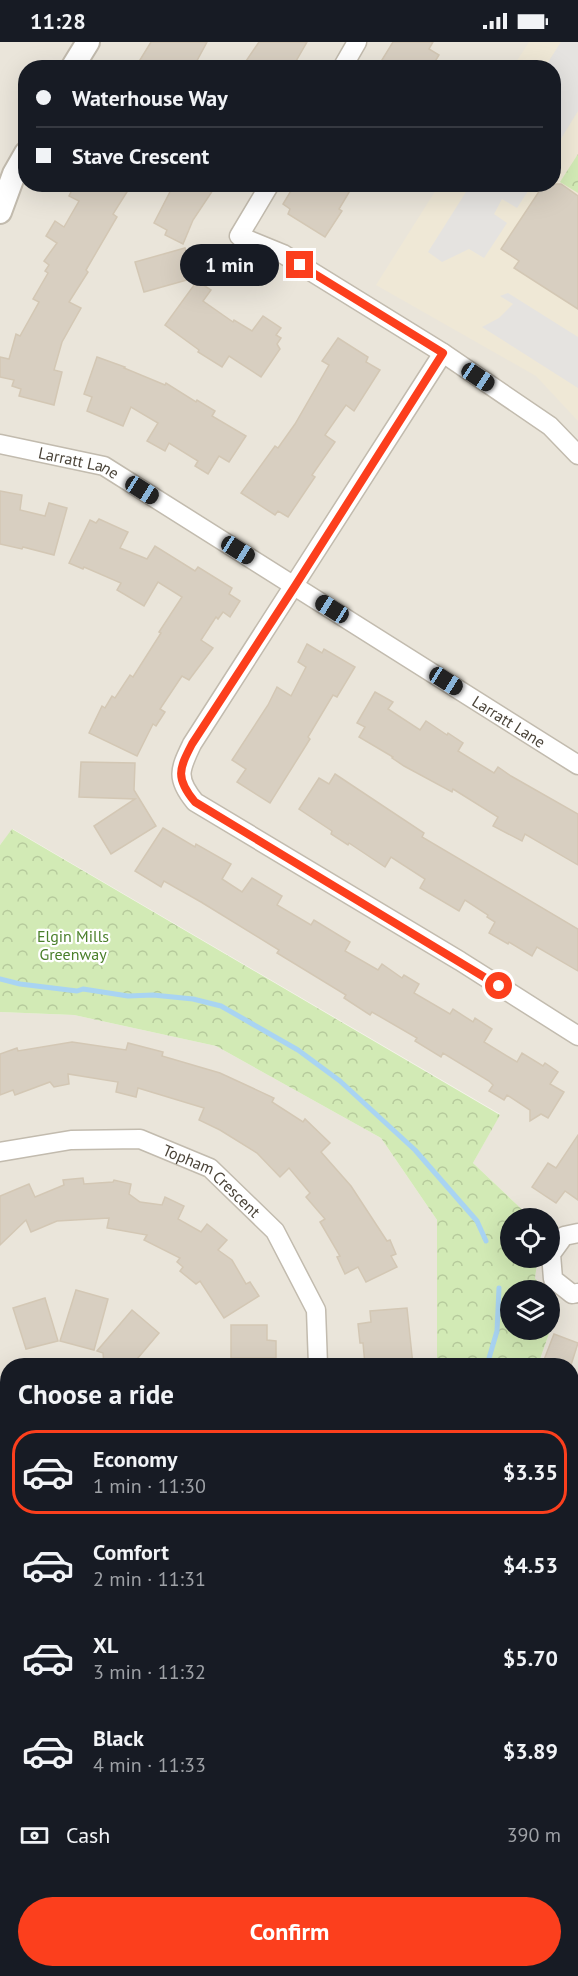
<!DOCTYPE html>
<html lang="en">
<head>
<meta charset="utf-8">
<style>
	body { margin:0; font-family:"PT Sans",sans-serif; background:#242831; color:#f1f3f6; height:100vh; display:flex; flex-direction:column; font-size:22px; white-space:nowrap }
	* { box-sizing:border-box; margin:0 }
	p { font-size:20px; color:#9ea1a6 }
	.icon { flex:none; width:33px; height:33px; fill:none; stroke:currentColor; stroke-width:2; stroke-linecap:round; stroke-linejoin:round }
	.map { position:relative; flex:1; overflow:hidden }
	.panel { position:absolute; left:0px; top:1316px; width:579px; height:620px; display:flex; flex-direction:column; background:#171b24; border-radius:24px 24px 0 0; box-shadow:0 6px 24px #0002 }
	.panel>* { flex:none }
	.guide { position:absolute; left:18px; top:18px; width:543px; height:132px; border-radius:24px; box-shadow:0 6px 24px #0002; display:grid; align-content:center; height:132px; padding:0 18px; background:#171b24 }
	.tools { position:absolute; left:500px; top:1166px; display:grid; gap:12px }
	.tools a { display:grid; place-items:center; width:60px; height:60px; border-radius:50%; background:#171b24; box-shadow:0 6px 24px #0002; font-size:30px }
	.end { position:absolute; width:27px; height:27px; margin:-14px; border:8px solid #fc3f1d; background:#fff; box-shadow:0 0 0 3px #fff }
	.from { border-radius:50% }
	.bubble { position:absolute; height:42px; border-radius:21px; background:#171b24; box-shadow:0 6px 24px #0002; font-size:20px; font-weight:700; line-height:42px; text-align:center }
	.car { position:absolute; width:18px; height:36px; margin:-18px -9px; border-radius:8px; box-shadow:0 0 4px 2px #0007; background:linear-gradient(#222 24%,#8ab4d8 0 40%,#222 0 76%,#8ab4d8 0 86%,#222 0) }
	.guide b { display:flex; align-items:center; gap:21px; height:57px; font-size:22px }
	.guide b+b { border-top:2px solid #363941 }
	.guide i { width:15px; height:15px; background:#f1f3f6 }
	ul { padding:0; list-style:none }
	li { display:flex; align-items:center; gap:18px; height:84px; margin:0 12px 9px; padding:0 6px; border:3px solid transparent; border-radius:24px }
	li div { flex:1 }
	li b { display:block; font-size:22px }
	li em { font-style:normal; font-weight:700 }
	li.on { border-color:#fc3f1d }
	li>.icon { width:54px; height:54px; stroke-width:1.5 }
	h2 { padding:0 18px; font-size:27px; line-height:72px }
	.pay { display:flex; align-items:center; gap:15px; height:66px; padding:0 18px; font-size:22px }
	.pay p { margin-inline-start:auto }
	.primary-button { display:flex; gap:12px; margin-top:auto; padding:12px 18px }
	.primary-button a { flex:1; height:69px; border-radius:36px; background:#fc3f1d; color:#fff; font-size:24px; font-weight:700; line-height:69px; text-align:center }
	.status { display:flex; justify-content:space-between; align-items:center; height:42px; padding:0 30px; background:#171b24; direction:ltr }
	.status svg { height:16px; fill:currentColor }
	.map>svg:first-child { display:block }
	.residential { fill:#eae5da; fill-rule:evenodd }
	.education { fill:#efe8d6 }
	.park { fill:url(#park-crowns) }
	.parking { fill:#e5e3e0 }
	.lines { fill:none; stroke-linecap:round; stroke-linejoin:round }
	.stream { stroke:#a9d4f2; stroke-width:5 }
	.building { fill:#d8cfc1; stroke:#d3c7b4; stroke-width:1.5 }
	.minor-casing { stroke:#c2bbae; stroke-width:21 }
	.tertiary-casing { stroke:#c2bbae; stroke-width:26 }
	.secondary-casing { stroke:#d6c79b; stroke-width:28 }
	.minor { stroke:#fff; stroke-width:18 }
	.tertiary { stroke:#fff; stroke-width:22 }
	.secondary { stroke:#fff3cd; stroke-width:26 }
	.route { stroke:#fc3f1d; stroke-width:8 }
	.labels { text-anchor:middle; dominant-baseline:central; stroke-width:4.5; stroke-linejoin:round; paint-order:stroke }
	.street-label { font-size:16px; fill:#4b4439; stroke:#fff }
	.park-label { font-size:16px; fill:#4a7f2a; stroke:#fff }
</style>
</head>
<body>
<div class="status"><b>11:28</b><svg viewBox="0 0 49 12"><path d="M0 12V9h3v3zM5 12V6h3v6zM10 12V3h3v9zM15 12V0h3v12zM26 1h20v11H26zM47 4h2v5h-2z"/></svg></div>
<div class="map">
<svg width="578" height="1934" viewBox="0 0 578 1934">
	<defs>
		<pattern id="park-crowns" width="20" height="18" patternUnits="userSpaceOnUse" patternTransform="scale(1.5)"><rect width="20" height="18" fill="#d2eab5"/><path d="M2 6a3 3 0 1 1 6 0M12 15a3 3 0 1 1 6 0" fill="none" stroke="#b6ca9c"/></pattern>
	</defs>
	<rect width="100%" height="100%" fill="#f6f3ec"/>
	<g class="residential">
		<path d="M0,0H578V1409L572,1405V1323H538L558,1266L549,1254V1248H544L535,1236L538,1215H549V1176H531L473,1121L500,1072L13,787L0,803ZM26,26H554V142H26Z"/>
		<polygon points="0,970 74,973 216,1004 381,1096 437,1178 437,1323 8,1323 8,1928 422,1928 417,1934 0,1934"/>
		<polygon points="572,1545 578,1549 578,1694 572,1703"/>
		<polygon points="578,1801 578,1934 494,1934 498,1928 572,1928 572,1811"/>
	</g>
	<polygon class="education" points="529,0 578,0 578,379 536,334 376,243 439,143 554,142 554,26 513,25"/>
	<g class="park">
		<polygon points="578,112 578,151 560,140"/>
		<polygon points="12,787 500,1073 473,1121 531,1176 510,1176 510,1215 538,1215 535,1236 544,1248 510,1248 510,1287 549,1287 549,1254 558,1266 538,1323 437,1323 437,1178 381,1096 216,1004 74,973 0,970 0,803"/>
		<polygon points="572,1405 578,1409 578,1549 572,1545"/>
	</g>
	<g class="parking">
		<polygon points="561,0 578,0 578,69 554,108 554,26 545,25"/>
		<polygon points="471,142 532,143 517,166 502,157 494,172 507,181 484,216 469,207 442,220 428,210"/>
		<polygon points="508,251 578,295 578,346 482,285 499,276 513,262 500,254"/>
	</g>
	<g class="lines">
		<g class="stream">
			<polyline points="0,937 20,942 77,949 83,947 128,954 153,953 193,957 221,964 298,1008 340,1039 415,1108 477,1179 486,1199"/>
			<polyline points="487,1323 497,1289 499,1246"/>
			<polyline points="572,1482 578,1485"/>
		</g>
	</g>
	<g class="building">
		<polygon points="151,0 207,0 193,26 135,26"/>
		<polygon points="259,0 307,0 292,26 257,26 246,19"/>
		<polygon points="393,0 433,0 429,7 439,13 431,26 377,26"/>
		<polygon points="75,142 132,142 113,172 117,175 86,228 88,230 69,260 81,266 62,300 54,328 62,330 54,363 19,354 21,347 12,344 14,338 0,335 0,315 9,317 16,292 20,294 39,260 33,257 48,231 45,229 49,223 44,219 57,201 46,194 55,179 64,185 79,159 69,154"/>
		<polygon points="174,142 217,142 193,178 183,202 165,193 167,188 154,181"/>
		<polygon points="295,142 354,142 339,167 342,169 325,195 288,172 290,167 283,162"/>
		<polygon points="544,142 561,142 578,154 578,267 514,226 519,219 501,207"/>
		<polygon points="185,206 194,236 144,250 135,220"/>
		<polygon points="197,239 211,248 203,259 233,280 234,278 252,289 263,274 281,286 276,293 281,296 277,302 280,307 261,335 229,314 222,325 198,310 199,308 165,283"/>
		<polygon points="338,296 368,315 366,320 380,328 354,369 346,363 325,393 335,400 312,433 315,435 288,475 278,469 275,473 241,451 275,404 278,406 295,382 329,323 322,319"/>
		<polygon points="97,315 125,325 124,326 165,343 166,341 196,360 197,358 215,369 212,374 246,394 229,420 219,414 208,432 195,424 198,419 169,401 165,409 147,399 158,381 131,365 123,384 87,369 92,355 84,352"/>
		<polygon points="0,449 22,453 20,468 45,474 49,461 67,466 54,513 23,505 22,507 0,502"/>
		<polygon points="99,477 128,490 120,506 147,517 155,504 195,529 198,525 232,546 229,552 240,559 230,575 223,570 218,577 216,575 201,598 213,606 189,638 182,634 160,667 165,670 156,684 153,682 137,714 89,691 102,664 105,666 112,654 115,656 130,633 133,635 161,591 159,590 182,555 158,540 144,564 117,548 121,541 84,525 83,527 69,521 90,478 96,481"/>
		<polygon points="307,602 322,611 324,607 355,625 337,655 333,653 308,695 310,697 270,761 237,740 246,727 232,718 268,663 277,645 291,654 306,625 298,620"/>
		<polygon points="375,650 393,660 388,667 420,688 426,679 447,693 448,691 463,701 458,709 494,731 498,725 511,734 578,772 578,823 525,792 522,799 493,784 498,775 453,747 452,750 404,724 392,716 393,715 359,695 365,685 357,681"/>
		<polygon points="81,720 135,721 134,748 156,784 111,812 94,784 135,757 79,755"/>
		<polygon points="335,732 424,791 422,795 578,887 578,929 537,905 532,914 509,900 508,902 489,891 495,880 487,875 488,873 465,858 459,869 420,846 425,837 391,815 385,825 349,801 348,803 331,792 332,789 299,767 319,736 329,742"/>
		<polygon points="163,786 195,805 196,802 231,822 222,837 242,850 252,836 282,854 277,863 311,883 314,878 350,900 345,909 378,928 382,922 402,936 404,933 419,942 414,951 450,972 453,967 473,980 475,976 492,987 484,1000 517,1020 522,1011 543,1024 545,1021 558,1030 550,1042 564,1050 548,1076 541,1072 530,1079 530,1068 507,1053 504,1058 489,1049 493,1043 489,1039 443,1011 441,1015 415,999 417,996 372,970 370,973 344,956 346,953 277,911 279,908 201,860 164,839 161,845 135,829"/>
		<polygon points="72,1000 126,1008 128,1001 163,1010 162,1014 220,1031 274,1056 272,1060 303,1080 305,1077 330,1101 321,1110 351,1144 387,1199 390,1198 396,1212 391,1214 397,1225 366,1240 358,1225 345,1232 337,1215 340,1214 320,1180 325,1177 306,1155 310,1151 289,1126 280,1135 257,1111 220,1088 199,1078 204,1066 138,1046 136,1055 116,1050 118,1040 68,1032 69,1042 54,1045 50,1040 15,1053 13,1048 0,1053 0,1012 17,1006 18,1009"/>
		<polygon points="578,1093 578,1158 565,1149 556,1161 532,1145 548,1121 556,1126"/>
		<polygon points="83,1136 84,1142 113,1140 114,1138 131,1142 129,1152 140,1160 162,1163 165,1155 184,1164 178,1177 201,1190 207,1182 227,1198 218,1208 232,1218 246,1242 250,1240 259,1254 224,1276 200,1239 196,1242 180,1229 183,1225 177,1220 180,1216 144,1198 147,1193 107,1186 109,1176 57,1179 31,1190 26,1178 0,1203 0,1154 29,1142 35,1155 64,1143 63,1138"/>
		<polygon points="76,1248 108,1257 94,1308 60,1299"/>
		<polygon points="45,1256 58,1299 26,1307 13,1266"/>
		<polygon points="407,1266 413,1323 365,1323 363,1301 360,1301 358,1282 371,1280 370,1269"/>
		<polygon points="132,1268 159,1291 132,1323 104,1323 103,1311 97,1309"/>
		<polygon points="231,1283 267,1283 267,1298 276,1299 276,1316 231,1316"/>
		<polygon points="554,1292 578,1301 571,1323 542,1323"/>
	</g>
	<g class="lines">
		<g class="minor-casing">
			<g id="minor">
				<polyline points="342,26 357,0"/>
				<polyline points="270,142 239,194 283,212 443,311 550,384 578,413"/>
				<path d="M443,311L192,702C180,727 175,736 195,760L460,919L578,994"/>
				<path id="s1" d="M0,402L104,424L578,723"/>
				<path id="s2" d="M0,1110L71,1098L140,1097L210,1126L275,1189L316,1268L318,1323"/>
				<polyline points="578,1191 564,1194 551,1212 553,1237 572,1252 578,1251"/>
				<polyline points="8,1436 4,1454 8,1465"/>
				<polyline points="0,1744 8,1747"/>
				<polyline points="153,1934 157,1928"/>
			</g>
		</g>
		<g class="tertiary-casing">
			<g id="tertiary">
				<polyline points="72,26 88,0"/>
				<polyline points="0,170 14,132 26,111"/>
			</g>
		</g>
		<g class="secondary-casing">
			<g id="secondary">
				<polyline points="572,1777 578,1766"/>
				<polyline points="475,1934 479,1928"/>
			</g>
		</g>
		<use href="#minor" class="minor"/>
		<use href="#tertiary" class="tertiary"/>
		<use href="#secondary" class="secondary"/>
	</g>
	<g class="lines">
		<path class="route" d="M300,223L443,311L295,544L192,702C179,727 175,736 195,760L499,944"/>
	</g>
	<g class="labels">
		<g class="street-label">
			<text stroke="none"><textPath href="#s1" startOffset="81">Larratt Lane</textPath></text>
			<text stroke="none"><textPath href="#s1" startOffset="585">Larratt Lane</textPath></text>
			<text stroke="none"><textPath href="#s2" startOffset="225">Topham Crescent</textPath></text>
		</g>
		<g class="park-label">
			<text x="73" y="894">Elgin Mills<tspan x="73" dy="18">Greenway</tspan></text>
		</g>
	</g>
</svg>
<div class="tools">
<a><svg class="icon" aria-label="locate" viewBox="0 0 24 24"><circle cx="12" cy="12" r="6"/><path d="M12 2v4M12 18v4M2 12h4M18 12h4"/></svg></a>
<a><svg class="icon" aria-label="layers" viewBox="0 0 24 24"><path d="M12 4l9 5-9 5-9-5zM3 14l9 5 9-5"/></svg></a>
</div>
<i class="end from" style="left:499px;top:944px"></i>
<i class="end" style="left:300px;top:223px"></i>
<div class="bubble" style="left:180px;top:202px;width:99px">1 min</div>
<i class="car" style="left:478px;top:335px;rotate:124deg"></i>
<i class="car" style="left:142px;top:448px;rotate:122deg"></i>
<i class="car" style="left:238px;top:508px;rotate:122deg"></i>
<i class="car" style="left:332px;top:567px;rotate:302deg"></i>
<i class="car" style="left:446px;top:639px;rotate:122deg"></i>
<div class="guide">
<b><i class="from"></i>Waterhouse Way</b>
<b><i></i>Stave Crescent</b>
</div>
<section class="panel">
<h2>Choose a ride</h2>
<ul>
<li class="on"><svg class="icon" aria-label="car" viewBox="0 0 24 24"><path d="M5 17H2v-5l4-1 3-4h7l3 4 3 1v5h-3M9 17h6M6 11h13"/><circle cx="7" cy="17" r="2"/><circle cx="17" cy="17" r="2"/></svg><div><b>Economy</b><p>1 min · 11:30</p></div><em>$3.35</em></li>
<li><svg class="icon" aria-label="car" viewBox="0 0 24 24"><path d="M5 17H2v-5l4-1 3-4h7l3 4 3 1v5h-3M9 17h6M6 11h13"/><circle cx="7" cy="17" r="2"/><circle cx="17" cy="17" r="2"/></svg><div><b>Comfort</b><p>2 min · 11:31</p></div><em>$4.53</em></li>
<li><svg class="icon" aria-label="car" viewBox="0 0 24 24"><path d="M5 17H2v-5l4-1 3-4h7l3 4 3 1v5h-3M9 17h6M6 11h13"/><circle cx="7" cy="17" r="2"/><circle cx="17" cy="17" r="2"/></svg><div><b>XL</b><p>3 min · 11:32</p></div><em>$5.70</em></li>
<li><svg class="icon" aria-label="car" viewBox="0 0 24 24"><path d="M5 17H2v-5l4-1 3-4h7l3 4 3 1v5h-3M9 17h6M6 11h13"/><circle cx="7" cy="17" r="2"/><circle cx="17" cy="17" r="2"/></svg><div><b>Black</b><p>4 min · 11:33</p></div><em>$3.89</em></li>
</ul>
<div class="pay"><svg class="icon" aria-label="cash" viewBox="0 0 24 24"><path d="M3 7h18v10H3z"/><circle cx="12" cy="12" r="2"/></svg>Cash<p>390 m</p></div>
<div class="primary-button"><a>Confirm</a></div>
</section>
</div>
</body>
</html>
